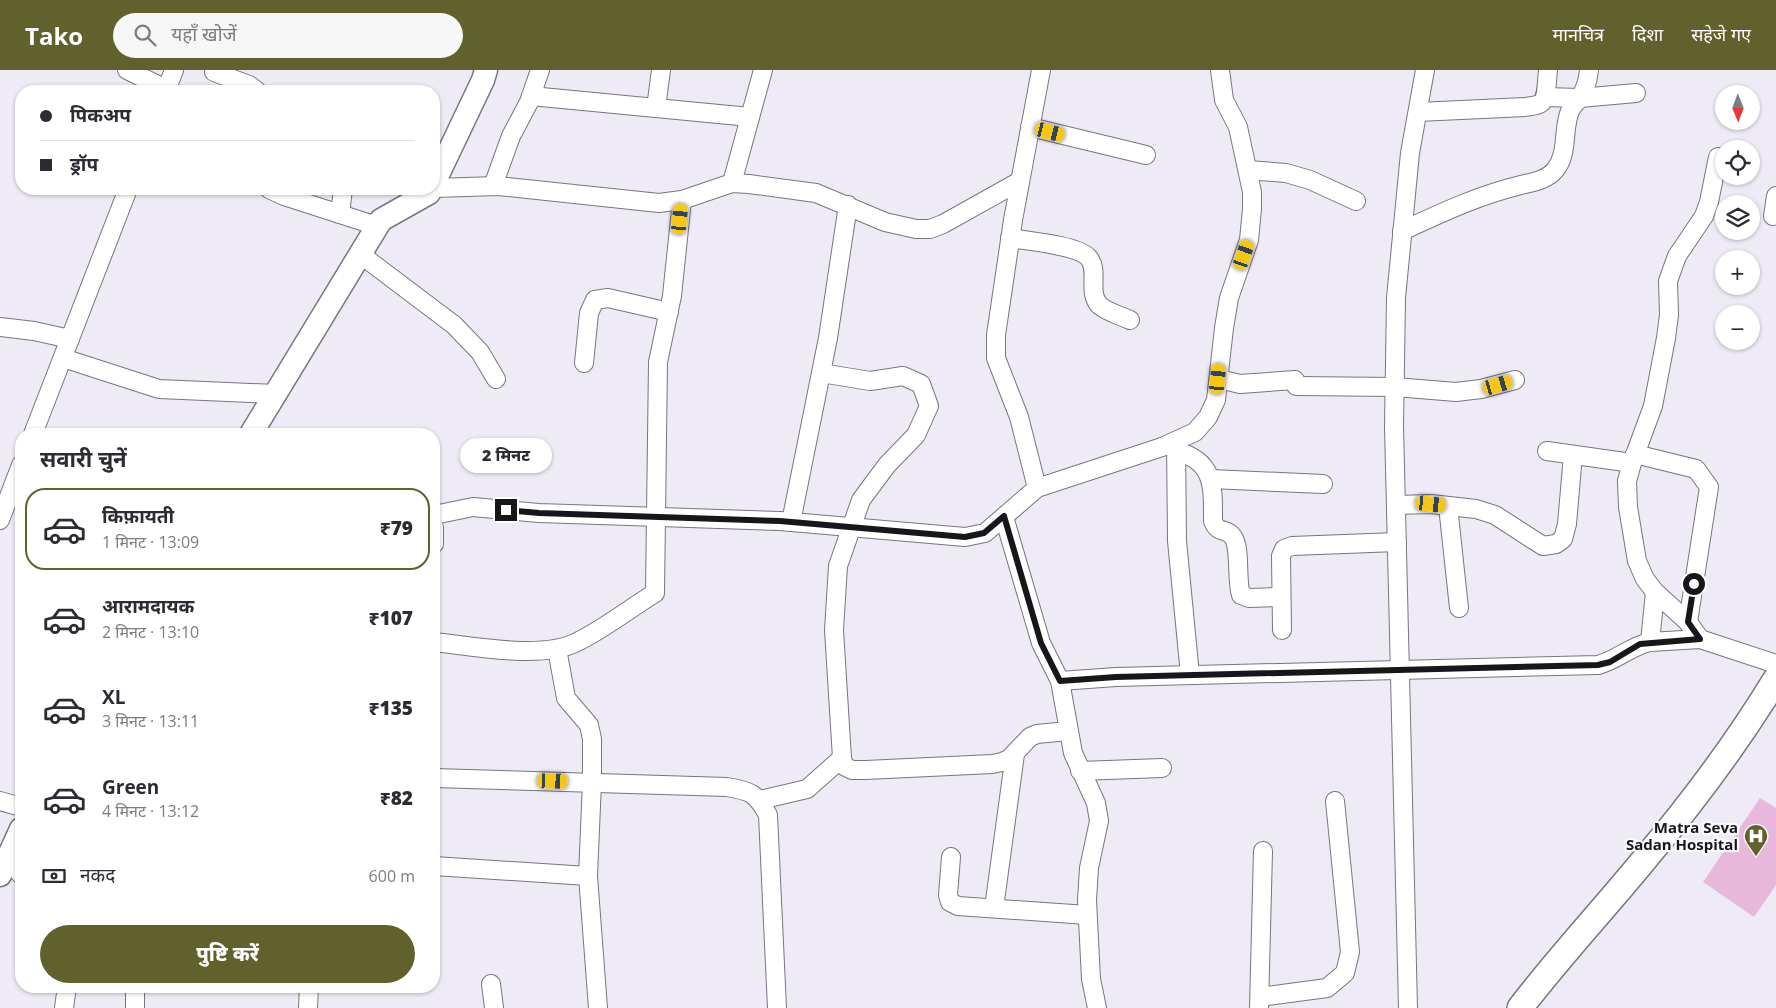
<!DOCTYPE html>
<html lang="hi">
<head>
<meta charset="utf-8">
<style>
	body { margin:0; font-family:"Open Sans","Noto Sans Devanagari",sans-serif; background:#f7f7f7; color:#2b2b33; height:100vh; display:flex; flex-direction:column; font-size:19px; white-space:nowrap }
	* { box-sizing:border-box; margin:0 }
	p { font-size:16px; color:#7c7c81 }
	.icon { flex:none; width:28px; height:28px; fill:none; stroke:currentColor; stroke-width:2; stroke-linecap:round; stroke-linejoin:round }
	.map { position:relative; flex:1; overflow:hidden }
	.details { position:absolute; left:15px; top:358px; width:425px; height:565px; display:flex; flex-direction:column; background:#fff; border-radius:20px; box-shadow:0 1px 4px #0004 }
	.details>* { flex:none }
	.hud { position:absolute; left:15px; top:15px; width:425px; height:110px; border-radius:20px; box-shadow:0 1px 4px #0004; display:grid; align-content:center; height:110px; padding:0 25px; background:#fff }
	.needle { width:32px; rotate:179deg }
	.controls { position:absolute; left:1715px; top:15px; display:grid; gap:10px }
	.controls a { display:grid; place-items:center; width:45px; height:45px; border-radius:50%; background:#fff; box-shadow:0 1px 4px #0004; font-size:25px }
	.end { position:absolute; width:22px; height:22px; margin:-11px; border:6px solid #17161a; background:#fff; box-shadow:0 0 0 2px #fff }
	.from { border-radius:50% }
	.bubble { position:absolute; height:35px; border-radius:18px; background:#fff; box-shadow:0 1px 4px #0004; font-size:16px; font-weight:800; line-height:35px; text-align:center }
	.car { position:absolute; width:15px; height:30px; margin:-15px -8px; border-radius:6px; box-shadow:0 0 4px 1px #0007; background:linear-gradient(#f5c518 24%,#345 0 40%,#f5c518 0 76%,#345 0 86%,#f5c518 0) }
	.hud b { display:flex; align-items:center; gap:18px; height:48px; font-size:19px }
	.hud b+b { border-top:1px solid #e1e1e2 }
	.hud i { width:12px; height:12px; background:#2b2b33 }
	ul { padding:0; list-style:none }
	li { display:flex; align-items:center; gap:15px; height:82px; margin:0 10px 8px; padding:0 15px; border:2px solid transparent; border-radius:20px }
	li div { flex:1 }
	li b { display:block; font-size:19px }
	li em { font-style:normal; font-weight:800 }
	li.active { border-color:#61612e }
	li>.icon { width:45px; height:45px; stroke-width:1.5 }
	h2 { padding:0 25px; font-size:22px; line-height:60px }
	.pay { display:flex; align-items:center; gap:12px; height:55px; padding:0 25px; font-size:19px }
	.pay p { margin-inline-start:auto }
	.primary-button { display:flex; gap:10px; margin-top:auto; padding:10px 25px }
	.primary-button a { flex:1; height:58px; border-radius:30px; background:#61612e; color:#fff; font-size:20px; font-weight:800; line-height:58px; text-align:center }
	header { display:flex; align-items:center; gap:30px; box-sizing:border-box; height:70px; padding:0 25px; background:#61612e; color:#fff }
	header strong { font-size:24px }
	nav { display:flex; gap:28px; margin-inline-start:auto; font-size:18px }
	.search { width:350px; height:45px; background:#f7f7f7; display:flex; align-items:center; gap:12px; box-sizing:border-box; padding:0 18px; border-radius:28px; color:#7c7c81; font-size:19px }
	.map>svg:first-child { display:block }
	.building { fill:#e8b7dc }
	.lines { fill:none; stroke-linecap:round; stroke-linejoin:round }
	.minor-casing { stroke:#78757e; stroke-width:20 }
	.major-casing { stroke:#78757e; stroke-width:25 }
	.highway-casing { stroke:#78757e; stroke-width:28 }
	.minor { stroke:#fff; stroke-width:18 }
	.major { stroke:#fff; stroke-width:22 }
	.highway { stroke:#fff; stroke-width:25 }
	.route { stroke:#17161a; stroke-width:6 }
	.labels { text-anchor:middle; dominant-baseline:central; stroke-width:4.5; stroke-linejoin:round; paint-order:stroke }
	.poi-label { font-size:15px; font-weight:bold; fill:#17161a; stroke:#fbfafe; text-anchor:end }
</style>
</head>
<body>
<header>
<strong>Tako</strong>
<div class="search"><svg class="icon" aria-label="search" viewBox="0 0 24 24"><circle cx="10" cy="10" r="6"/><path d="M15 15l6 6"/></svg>यहाँ खोजें</div>
<nav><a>मानचित्र</a><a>दिशा</a><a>सहेजे गए</a></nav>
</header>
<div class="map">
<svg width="1776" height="938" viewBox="0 0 1776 938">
	<rect width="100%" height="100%" fill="#efebf6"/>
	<polygon class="building" points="1760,728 1776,738 1776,815 1754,847 1703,812"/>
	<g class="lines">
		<g class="minor-casing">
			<g id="minor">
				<polyline points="127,0 170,21"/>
				<polyline points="214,2 249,15 257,21"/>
				<polyline points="166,21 174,0"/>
				<polyline points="531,26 750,47"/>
				<polyline points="1545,27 1580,28 1636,23"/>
				<polyline points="656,38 661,0"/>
				<path d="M1418,42L1525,37C1530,36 1537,36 1541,33C1547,29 1547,8 1548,0"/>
				<polyline points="1030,57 1146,85"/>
				<polyline points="1718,87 1709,132 1704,146 1677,186 1668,211 1669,245 1666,268 1653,336 1632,393 1627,411 1628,437 1637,491 1645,509 1655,522 1688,552 1700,569 1776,594"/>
				<polyline points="1248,100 1286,103 1310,110 1356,131"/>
				<polyline points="732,113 763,0"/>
				<polyline points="493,116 511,66 529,32 540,0"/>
				<polyline points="434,118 498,116 659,133 682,130 732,113 749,114 816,123 885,152 916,159 930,159 943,154 1020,111"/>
				<polyline points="269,119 284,126 377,156"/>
				<polyline points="340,144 343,119"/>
				<polyline points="1773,146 1776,126"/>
				<path d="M1402,161C1441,143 1479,125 1521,115C1533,112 1547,110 1555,100C1569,83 1562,60 1570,41C1572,36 1576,33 1579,29C1585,21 1588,10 1589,0"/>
				<path d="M1010,168C1028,171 1076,175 1088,187C1100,200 1087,221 1099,235C1107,242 1121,246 1130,250"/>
				<polyline points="360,184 454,255 480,282 496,309"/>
				<polyline points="0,257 34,261 70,269"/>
				<polyline points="63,288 159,319 276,324"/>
				<polyline points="584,293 589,243 595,230 608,228 669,242"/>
				<polyline points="821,303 870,311 903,306 921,314 929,336 916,365 887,395 861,430 838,496 834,560 842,688 844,696 852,700 866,700 992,694 1002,692 1009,689 1030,667 1037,664 1068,661"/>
				<polyline points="1219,309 1240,314 1295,310"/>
				<polyline points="1296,316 1395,317 1456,322 1481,319 1515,310"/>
				<polyline points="33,364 128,119"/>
				<polyline points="1176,371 1177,471 1190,605"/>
				<path d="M1176,381C1215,391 1213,417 1213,451C1218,465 1227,457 1233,467C1241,478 1236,510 1241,525L1249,528L1281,527"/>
				<polyline points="1547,381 1632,393"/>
				<polyline points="1635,384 1696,399 1709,417 1688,552"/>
				<polyline points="1211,409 1323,414"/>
				<polyline points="1037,418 1019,347 996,288 996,265 1013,150 1041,0"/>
				<polyline points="1396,435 1431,434 1476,439 1495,445 1543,476 1556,474 1563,469 1567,454 1573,385"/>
				<polyline points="1448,436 1459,538"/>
				<polyline points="434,445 473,437 539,443 780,451 965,467 985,463 1037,418 1162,377 1195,362 1208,347 1216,330 1224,258 1229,228 1249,170 1252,139 1252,122 1238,57 1224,30 1220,0"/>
				<polyline points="1004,447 1041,573 1060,611 1073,683 1096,733 1099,751 1089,798 1087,830 1091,909 1097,938"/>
				<polyline points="0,450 21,395"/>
				<polyline points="791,452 828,268 848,135"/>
				<polyline points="434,457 434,474"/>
				<polyline points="1655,522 1650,572 1700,569"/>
				<polyline points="1282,560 1281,486 1284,479 1292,476 1397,472"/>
				<path d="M434,572C472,576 543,590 577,572C604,559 629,539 655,523L658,292L672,226L682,130"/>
				<polyline points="557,579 566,628 589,655 592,669 592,712 588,806 598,938"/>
				<path d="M1060,611L1116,607L1598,595C1617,590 1631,576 1650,572"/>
				<polyline points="1080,701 1162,698"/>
				<path d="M434,708L727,717C751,721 756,723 768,745L777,938"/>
				<polyline points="760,730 807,719 842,688"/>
				<polyline points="0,731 21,737"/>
				<polyline points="8,787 21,805"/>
				<polyline points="951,787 948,825 950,832 958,836 1087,845"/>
				<polyline points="434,796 588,806"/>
				<polyline points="994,838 1015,684"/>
				<polyline points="491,914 494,938"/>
				<polyline points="135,916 135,938"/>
				<polyline points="1260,927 1327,918 1345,903 1350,882 1335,731"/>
				<polyline points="64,938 67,916"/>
				<polyline points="308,938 309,916"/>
				<polyline points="1259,938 1263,781"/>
				<polyline points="1408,938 1394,356 1396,228 1410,83 1425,0"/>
			</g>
		</g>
		<g class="major-casing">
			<g id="major">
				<polyline points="434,113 483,10 486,0"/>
				<polyline points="251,364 381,150 429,123 431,119"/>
				<polyline points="0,805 21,759"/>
			</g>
		</g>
		<g class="highway-casing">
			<path id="highway" d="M1520,938C1559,887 1603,840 1644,790C1692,733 1737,673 1776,609"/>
		</g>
		<use href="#minor" class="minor"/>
		<use href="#major" class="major"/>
		<use href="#highway" class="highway"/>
	</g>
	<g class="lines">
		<polyline class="route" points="506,440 539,443 780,451 965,467 984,463 1004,446 1041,573 1060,611 1116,607 1598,595 1610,592 1640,574 1700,569 1688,552 1694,514"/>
	</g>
	<defs>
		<g id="hospital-pin" transform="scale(1.25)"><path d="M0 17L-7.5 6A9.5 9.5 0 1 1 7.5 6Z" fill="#61612e" stroke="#fbfafe"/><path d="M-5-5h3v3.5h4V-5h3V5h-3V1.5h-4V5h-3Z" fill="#fff"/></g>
	</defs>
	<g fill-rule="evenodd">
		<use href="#hospital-pin" x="1756" y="766"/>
	</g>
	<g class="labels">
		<g class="poi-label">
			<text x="1738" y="757">Matra Seva<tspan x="1738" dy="17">Sadan Hospital</tspan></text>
		</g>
	</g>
</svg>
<div class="controls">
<a><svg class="needle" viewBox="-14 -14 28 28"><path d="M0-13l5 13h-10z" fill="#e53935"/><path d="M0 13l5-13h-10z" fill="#7c7c81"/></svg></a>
<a><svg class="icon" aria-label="locate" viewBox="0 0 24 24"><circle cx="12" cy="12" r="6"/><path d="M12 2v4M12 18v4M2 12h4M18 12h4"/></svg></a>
<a><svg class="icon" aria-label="layers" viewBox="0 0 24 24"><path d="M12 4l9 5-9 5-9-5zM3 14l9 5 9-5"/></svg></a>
<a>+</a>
<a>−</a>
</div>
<i class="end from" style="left:1694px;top:514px"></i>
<i class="end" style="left:506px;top:440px"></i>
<div class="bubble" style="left:460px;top:368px;width:92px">2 मिनट</div>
<i class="car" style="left:1050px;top:62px;rotate:104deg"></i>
<i class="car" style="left:680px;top:149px;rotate:6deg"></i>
<i class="car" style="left:1244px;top:185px;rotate:19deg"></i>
<i class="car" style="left:1218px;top:309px;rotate:6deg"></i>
<i class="car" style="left:1498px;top:315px;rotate:74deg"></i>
<i class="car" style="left:1431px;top:434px;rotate:96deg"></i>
<i class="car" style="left:553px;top:711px;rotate:92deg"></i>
<div class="hud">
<b><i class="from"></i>पिकअप</b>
<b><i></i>ड्रॉप</b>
</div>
<section class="details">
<h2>सवारी चुनें</h2>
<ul>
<li class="active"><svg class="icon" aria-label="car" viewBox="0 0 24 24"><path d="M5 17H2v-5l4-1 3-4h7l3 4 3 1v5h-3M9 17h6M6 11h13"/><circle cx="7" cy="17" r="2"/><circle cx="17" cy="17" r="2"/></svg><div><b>किफ़ायती</b><p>1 मिनट · 13:09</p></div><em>₹79</em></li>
<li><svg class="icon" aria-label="car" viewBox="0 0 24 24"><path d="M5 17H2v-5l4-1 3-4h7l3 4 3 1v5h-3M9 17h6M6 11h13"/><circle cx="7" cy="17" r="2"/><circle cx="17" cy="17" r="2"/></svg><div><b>आरामदायक</b><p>2 मिनट · 13:10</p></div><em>₹107</em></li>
<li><svg class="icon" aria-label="car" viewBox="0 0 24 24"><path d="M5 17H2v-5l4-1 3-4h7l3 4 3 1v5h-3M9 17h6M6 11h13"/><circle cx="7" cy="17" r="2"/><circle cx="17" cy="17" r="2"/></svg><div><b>XL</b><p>3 मिनट · 13:11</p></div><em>₹135</em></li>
<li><svg class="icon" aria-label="car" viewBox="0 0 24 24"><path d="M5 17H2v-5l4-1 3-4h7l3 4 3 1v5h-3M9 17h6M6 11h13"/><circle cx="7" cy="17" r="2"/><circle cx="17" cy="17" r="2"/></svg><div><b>Green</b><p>4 मिनट · 13:12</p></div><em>₹82</em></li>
</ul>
<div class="pay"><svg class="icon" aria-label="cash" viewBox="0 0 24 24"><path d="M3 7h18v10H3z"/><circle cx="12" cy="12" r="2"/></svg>नकद<p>600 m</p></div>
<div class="primary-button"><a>पुष्टि करें</a></div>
</section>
</div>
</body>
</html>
